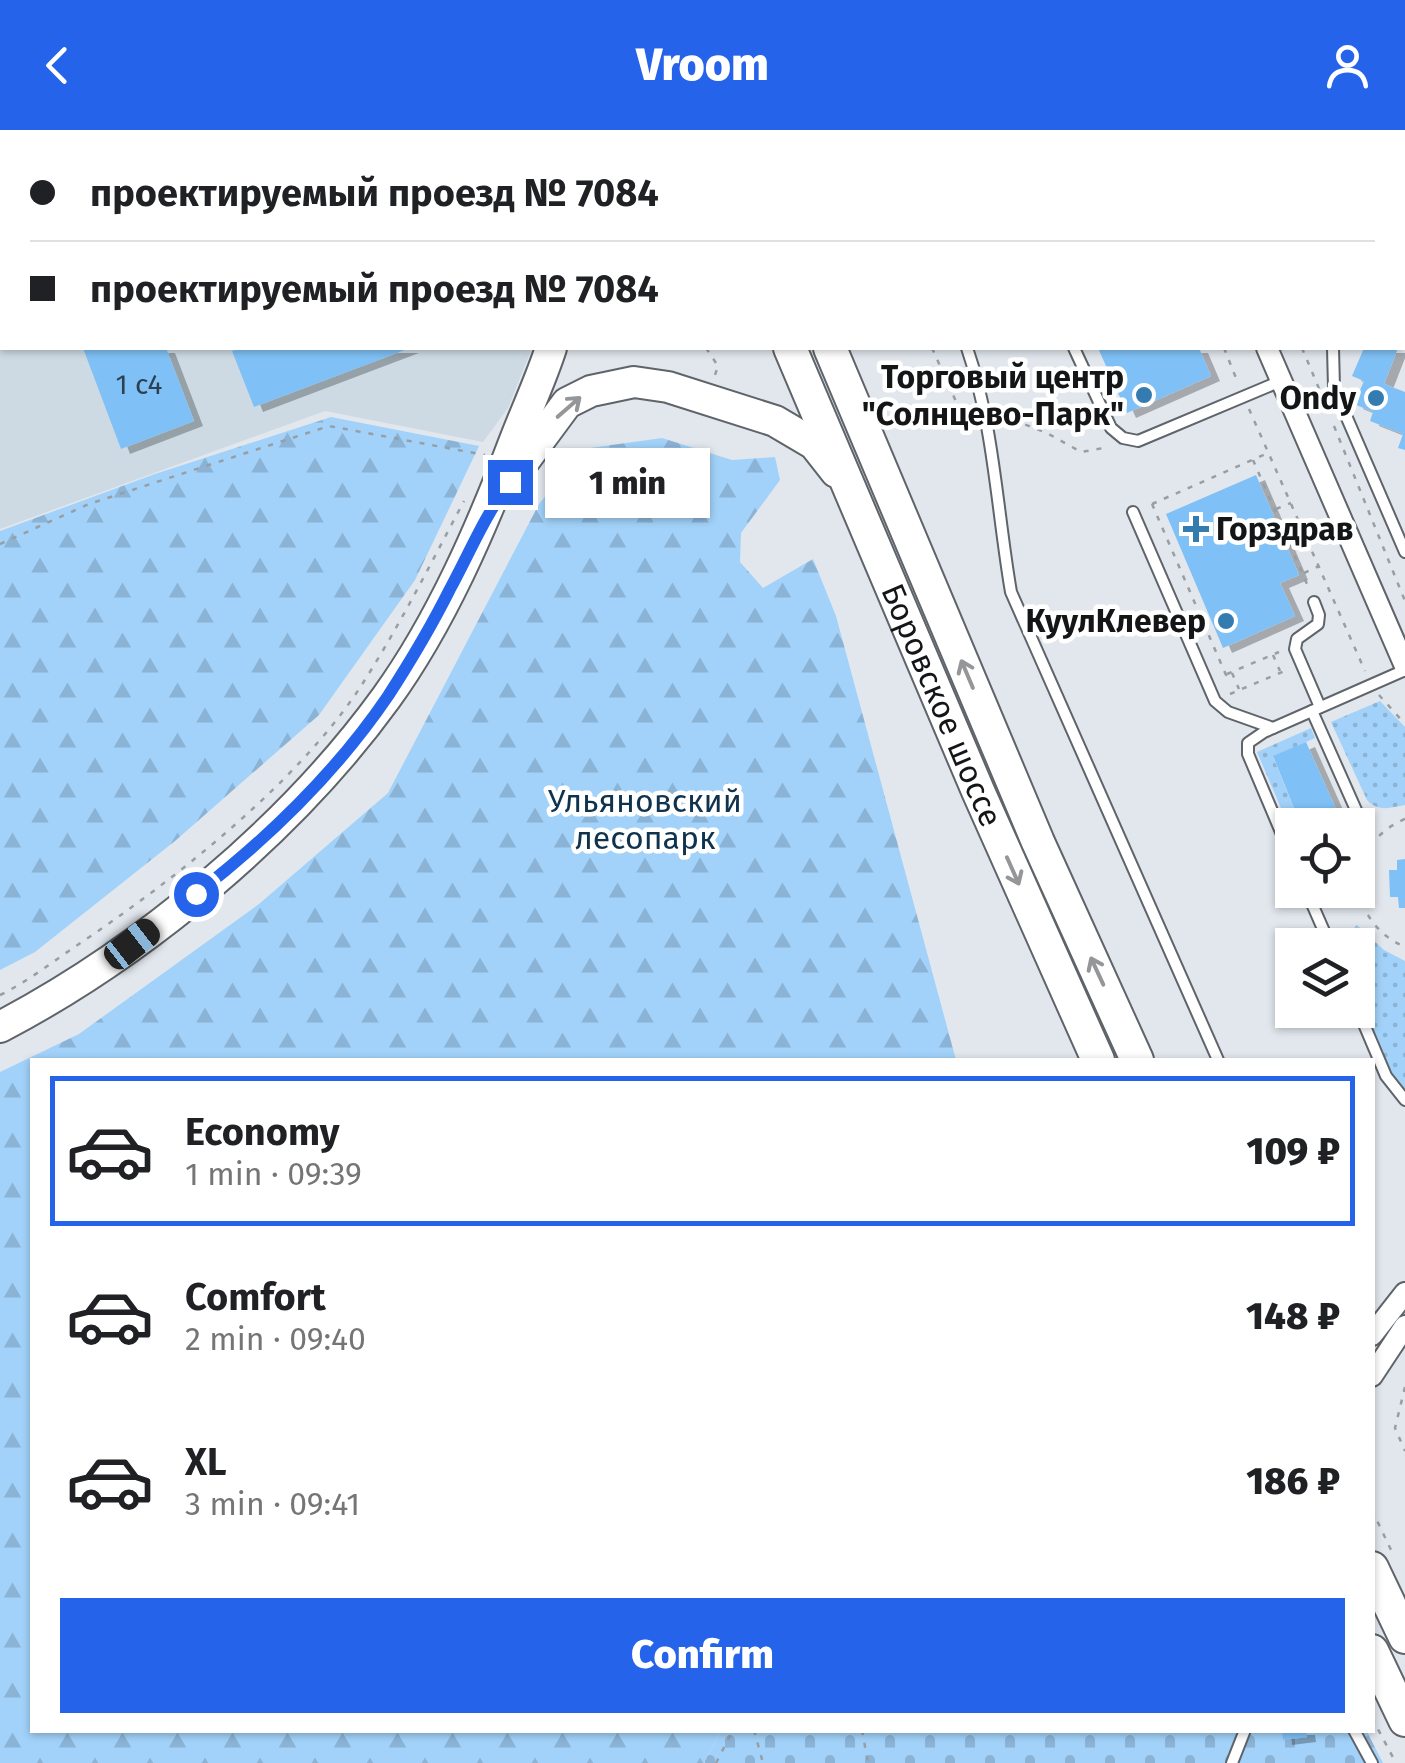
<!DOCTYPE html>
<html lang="en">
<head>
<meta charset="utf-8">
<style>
	body { margin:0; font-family:"Fira Sans",sans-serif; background:#f6f6f6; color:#202124; height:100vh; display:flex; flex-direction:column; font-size:38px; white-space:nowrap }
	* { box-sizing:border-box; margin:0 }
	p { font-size:32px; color:#757577 }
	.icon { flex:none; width:55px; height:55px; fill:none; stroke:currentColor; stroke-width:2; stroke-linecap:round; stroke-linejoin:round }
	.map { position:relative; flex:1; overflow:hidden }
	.details { position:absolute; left:30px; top:928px; width:1345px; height:675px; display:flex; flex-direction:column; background:#fff; border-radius:0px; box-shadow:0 2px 8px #0004 }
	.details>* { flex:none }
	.guide { position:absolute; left:0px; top:0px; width:1405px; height:220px; box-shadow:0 2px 8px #0004; display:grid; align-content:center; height:220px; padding:0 30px; background:#fff }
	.controls { position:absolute; left:1275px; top:678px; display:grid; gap:20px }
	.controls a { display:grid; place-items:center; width:100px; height:100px; border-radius:0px; background:#fff; box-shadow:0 2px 8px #0004; font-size:50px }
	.end { position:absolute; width:45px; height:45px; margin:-22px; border:12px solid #2563eb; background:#fff; box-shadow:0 0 0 5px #fff }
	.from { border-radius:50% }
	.bubble { position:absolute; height:70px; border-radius:0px; background:#fff; box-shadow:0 2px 8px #0004; font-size:32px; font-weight:800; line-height:70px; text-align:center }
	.car { position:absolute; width:30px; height:60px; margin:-30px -15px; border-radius:12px; box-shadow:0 0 8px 2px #0007; background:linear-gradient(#222 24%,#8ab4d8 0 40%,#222 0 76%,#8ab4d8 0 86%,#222 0) }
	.guide b { display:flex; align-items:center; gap:35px; height:95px; font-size:38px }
	.guide b+b { border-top:2px solid #e0e0e0 }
	.guide i { width:25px; height:25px; background:#202124 }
	ul { padding:18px 0 0; list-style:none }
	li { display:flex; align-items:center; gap:30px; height:150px; margin:0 20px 15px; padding:0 10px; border:5px solid transparent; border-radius:0px }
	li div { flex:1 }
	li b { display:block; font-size:38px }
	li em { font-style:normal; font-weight:800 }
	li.active { border-color:#2563eb }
	li>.icon { width:90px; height:90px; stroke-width:1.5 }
	.button { display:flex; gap:20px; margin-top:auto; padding:20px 30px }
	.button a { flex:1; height:115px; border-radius:0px; background:#2563eb; color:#fff; font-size:40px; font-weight:800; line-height:115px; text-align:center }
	header { display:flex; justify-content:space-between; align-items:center; height:130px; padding:0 30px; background:#2563eb; color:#fff; font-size:45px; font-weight:800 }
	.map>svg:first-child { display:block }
	.built { fill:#cddae4 }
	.grass { fill:url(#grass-dots) }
	.forest { fill:url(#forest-firs) }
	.cemetery { fill:url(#cemetery-stones) }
	.building { fill:#7fc1f6; filter:url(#shadow) }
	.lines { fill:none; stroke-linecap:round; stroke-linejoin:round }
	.lane-casing { stroke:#5e6469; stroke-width:14 }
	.street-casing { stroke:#5e6469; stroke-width:24 }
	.secondary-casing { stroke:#5e6469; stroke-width:34 }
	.primary-casing { stroke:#5e6469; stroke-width:36 }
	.path { stroke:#999ea3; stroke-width:2.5; stroke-dasharray:5 8; stroke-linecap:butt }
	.lane { stroke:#fff; stroke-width:10 }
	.street { stroke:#fff; stroke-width:20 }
	.secondary { stroke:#fff; stroke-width:30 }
	.primary { stroke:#fff; stroke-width:32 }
	.oneway { stroke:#959697 }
	.route { stroke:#2563eb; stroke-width:12 }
	.poi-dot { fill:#347cb0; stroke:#fff; stroke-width:4 }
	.labels { text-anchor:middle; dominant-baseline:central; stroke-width:9; stroke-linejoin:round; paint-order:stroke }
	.number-label { font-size:28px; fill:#2e404f }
	.poi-label { font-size:32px; font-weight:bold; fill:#131517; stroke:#fff; text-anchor:end }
	.street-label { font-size:32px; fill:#131517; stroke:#fff }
	.park-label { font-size:32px; fill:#0f334e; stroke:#fff }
</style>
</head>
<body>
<header><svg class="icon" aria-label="back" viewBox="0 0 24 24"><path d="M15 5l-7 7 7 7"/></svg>Vroom<svg class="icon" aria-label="person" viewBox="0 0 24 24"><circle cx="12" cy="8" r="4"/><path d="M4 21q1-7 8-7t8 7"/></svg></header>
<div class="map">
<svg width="1405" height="1633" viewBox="0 0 1405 1633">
	<defs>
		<pattern id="grass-dots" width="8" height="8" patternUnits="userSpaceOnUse" patternTransform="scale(2.5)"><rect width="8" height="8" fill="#a2d2f9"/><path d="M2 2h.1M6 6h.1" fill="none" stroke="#8bb3d5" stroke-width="1.8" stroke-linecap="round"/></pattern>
		<pattern id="forest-firs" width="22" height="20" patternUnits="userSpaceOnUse" patternTransform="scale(2.5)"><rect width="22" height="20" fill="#a2d2f9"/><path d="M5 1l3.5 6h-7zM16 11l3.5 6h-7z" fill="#8bb3d5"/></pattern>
		<pattern id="cemetery-stones" width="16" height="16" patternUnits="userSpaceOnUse" patternTransform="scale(2.5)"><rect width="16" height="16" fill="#a2d2f9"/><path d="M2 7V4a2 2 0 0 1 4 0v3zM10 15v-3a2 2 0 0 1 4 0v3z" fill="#8bb3d5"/></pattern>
		<filter id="shadow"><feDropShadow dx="9" dy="5" stdDeviation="0" flood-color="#0004"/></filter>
	</defs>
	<rect width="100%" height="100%" fill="#e1e7ed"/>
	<polygon class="built" points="0,0 639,0 2,2 2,218 532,218 508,278 483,312 325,281 0,399"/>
	<g class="grass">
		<path d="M1380,571L1405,597V675C1390,678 1378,682 1367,670L1331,592Z"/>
		<polygon points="1311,598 1315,608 1273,627 1301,695 1292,695 1292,704 1257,622"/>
		<polygon points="1357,795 1384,820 1405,831 1405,961 1393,946 1358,862 1358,815 1337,815"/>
	</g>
	<g class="forest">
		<polygon points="331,287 479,316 415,450 319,585 175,711 35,822 0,840 0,401 155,344"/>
		<polygon points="662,308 732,330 775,327 780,350 741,403 740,432 763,458 813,429 836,486 956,930 32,930 32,1600 721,1600 704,1633 0,1633 0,942 79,904 259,774 388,663 539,374 583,319"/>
	</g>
	<polygon class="cemetery" points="721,1600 1366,1600 1383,1633 704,1633"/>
	<g class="building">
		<polygon points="83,218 166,218 194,291 121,319"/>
		<polygon points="242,218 410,218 254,277 232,221"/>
		<polygon points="1098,218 1199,218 1211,246 1127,283"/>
		<polygon points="1364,218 1398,218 1384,254 1405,262 1405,320 1398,318 1403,304 1370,291 1373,282 1354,274 1364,251 1352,246"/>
		<polygon points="1256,345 1299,445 1280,453 1295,486 1223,518 1166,384"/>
		<polygon points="1306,612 1343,695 1301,695 1273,626"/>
		<polygon points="1405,729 1405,778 1399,778 1398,767 1390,767 1389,740 1397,740 1397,730"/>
		<polygon points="1282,1600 1306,1600 1307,1607 1283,1610"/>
	</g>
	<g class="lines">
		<g class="lane-casing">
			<g id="lane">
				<polyline points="846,0 848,2"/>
				<polyline points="979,0 980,2"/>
				<polyline points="1218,0 1219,2"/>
				<polyline points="103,2 105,0"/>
				<polyline points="271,2 276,0"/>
				<polyline points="1374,2 1375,0"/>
				<polyline points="1402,89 1405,91"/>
				<polyline points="0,104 2,106"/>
				<polyline points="1402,146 1405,146"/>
				<path d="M967,218C994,296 997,381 1011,462L1218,930"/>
				<polyline points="1074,218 1111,298 1123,308 1138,311 1281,251"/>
				<polyline points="1333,218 1334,258 1405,422"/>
				<polyline points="1133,382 1215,571 1228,582 1273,598"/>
				<polyline points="1314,472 1319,485 1318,494 1297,509 1295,519 1320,577"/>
				<polyline points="1312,581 1360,689"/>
				<polyline points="1292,728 1248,624 1248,613 1264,602 1405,540"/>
				<polyline points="1306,760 1330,815"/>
				<polyline points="1358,880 1386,946 1405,970"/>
				<polyline points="1354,1600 1372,1633"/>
				<polyline points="1232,1633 1245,1600"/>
			</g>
		</g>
		<g class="street-casing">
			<g id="street">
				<polyline points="1177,0 1178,2"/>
				<polyline points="1267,218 1405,536"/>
				<polyline points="1372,1205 1405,1163"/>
				<polyline points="1372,1246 1405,1196"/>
			</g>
		</g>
		<g class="secondary-casing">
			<g id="secondary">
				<polyline points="654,2 655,0"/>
				<polyline points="513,346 567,273 591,261 634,252 668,257 775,291 814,314 836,342"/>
				<path d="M0,897C143,822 291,699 386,568C441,492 482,397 515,310C527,279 541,249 551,218"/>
			</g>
		</g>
		<g class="primary-casing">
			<g id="primary">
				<polyline points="698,0 699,2"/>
				<polyline points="739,0 740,2"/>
				<path id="s1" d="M790,218L978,661L1098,930"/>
				<polyline points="830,218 1038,712 1137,930"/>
				<polyline points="1372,1438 1405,1507"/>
				<polyline points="1372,1521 1405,1590"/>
			</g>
		</g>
		<g class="path">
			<polyline points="780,0 792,2"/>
			<polyline points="1140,0 1141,2"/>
			<polyline points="1402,21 1405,15"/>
			<polyline points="1402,38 1405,41"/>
			<polyline points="706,218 718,236 715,245"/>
			<polyline points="932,218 963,287 972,288"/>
			<polyline points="1224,218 1238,253"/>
			<polyline points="1302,218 1320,261"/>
			<polyline points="1249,279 1365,541"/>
			<polyline points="1000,289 1016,291 1047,303 1081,322 1109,317"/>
			<polyline points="1334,296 1405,471"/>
			<polyline points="1253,330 1310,461"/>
			<polyline points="1152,374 1226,545 1219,548"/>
			<polyline points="1152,374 1268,323"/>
			<polyline points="1276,379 1291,373"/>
			<polyline points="1289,410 1304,404"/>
			<polyline points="0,414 89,374 329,296 485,325"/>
			<polyline points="1304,443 1319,436"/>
			<polyline points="1273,525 1280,541"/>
			<polyline points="1232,543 1239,559"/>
			<polyline points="1227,544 1279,522"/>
			<polyline points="1230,564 1287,540"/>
			<polyline points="1379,565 1405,594"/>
			<path d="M1405,689C1343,715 1345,791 1405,817"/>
			<path d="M0,865C27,852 51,833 76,816C172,752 298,653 361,556C399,497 431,433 464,371"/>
			<polyline points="1405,1257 1395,1298 1405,1321"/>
			<polyline points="1372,1380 1392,1422"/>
			<polyline points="1372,1588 1396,1633"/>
			<polyline points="754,1600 763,1633"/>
			<polyline points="862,1600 868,1633"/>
			<polyline points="716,1633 733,1600"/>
		</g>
		<use href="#lane" class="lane"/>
		<use href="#street" class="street"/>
		<use href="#secondary" class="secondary"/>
		<use href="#primary" class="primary"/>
	</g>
	<defs><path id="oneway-shaft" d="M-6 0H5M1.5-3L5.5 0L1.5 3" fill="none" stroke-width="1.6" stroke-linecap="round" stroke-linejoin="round" transform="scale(2.5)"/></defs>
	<g class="oneway">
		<use href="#oneway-shaft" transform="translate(569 277) rotate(-41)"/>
		<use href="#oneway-shaft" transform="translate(967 544) rotate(-113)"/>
		<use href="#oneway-shaft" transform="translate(1013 741) rotate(66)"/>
		<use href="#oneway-shaft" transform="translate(1097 841) rotate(-115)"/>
	</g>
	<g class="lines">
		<path class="route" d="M196,764C267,709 337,641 388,566C410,532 432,495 450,459C470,422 485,385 510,352"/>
	</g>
	<g class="poi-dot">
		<circle cx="1144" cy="265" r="10"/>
		<circle cx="1376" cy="268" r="10"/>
		<path d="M1191 384h10v10h10v10h-10v10h-10v-10h-10v-10h10z"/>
		<circle cx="1226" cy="491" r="10"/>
	</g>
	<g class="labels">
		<g class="number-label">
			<text x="139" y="254">1 с4</text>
		</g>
		<g class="poi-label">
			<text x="1124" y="247">Торговый центр<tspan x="1124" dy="37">"Солнцево-Парк"</tspan></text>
			<text x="1356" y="268">Ondy</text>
			<text x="1216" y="399" text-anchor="start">Горздрав</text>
			<text x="1206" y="491">КуулКлевер</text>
		</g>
		<g class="street-label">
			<text stroke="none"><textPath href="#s1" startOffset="388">Боровское шоссе</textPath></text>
		</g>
		<g class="park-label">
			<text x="645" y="671">Ульяновский<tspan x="645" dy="37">лесопарк</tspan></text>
		</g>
	</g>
</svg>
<div class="controls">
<a><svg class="icon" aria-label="locate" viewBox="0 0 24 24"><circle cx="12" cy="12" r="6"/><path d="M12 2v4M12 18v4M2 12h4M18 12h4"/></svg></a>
<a><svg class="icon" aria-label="layers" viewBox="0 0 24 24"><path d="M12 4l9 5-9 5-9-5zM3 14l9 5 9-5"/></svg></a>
</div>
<i class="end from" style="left:196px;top:764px"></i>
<i class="end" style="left:510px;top:352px"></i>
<div class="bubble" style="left:545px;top:318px;width:165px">1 min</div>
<i class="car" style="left:132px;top:814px;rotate:52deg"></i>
<div class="guide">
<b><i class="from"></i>проектируемый проезд № 7084</b>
<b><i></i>проектируемый проезд № 7084</b>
</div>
<section class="details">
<ul>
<li class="active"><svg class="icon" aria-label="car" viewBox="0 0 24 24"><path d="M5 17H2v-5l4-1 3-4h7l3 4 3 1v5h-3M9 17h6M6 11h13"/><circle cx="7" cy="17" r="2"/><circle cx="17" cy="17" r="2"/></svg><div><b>Economy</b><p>1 min · 09:39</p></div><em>109 ₽</em></li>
<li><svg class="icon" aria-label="car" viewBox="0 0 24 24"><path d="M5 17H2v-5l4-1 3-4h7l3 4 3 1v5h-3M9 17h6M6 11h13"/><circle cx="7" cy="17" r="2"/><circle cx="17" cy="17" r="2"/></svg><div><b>Comfort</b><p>2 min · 09:40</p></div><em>148 ₽</em></li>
<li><svg class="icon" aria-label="car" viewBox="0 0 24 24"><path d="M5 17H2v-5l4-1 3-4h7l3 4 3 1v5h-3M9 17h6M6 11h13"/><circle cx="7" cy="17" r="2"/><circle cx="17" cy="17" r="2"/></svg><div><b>XL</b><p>3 min · 09:41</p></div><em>186 ₽</em></li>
</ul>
<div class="button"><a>Confirm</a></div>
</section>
</div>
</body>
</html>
